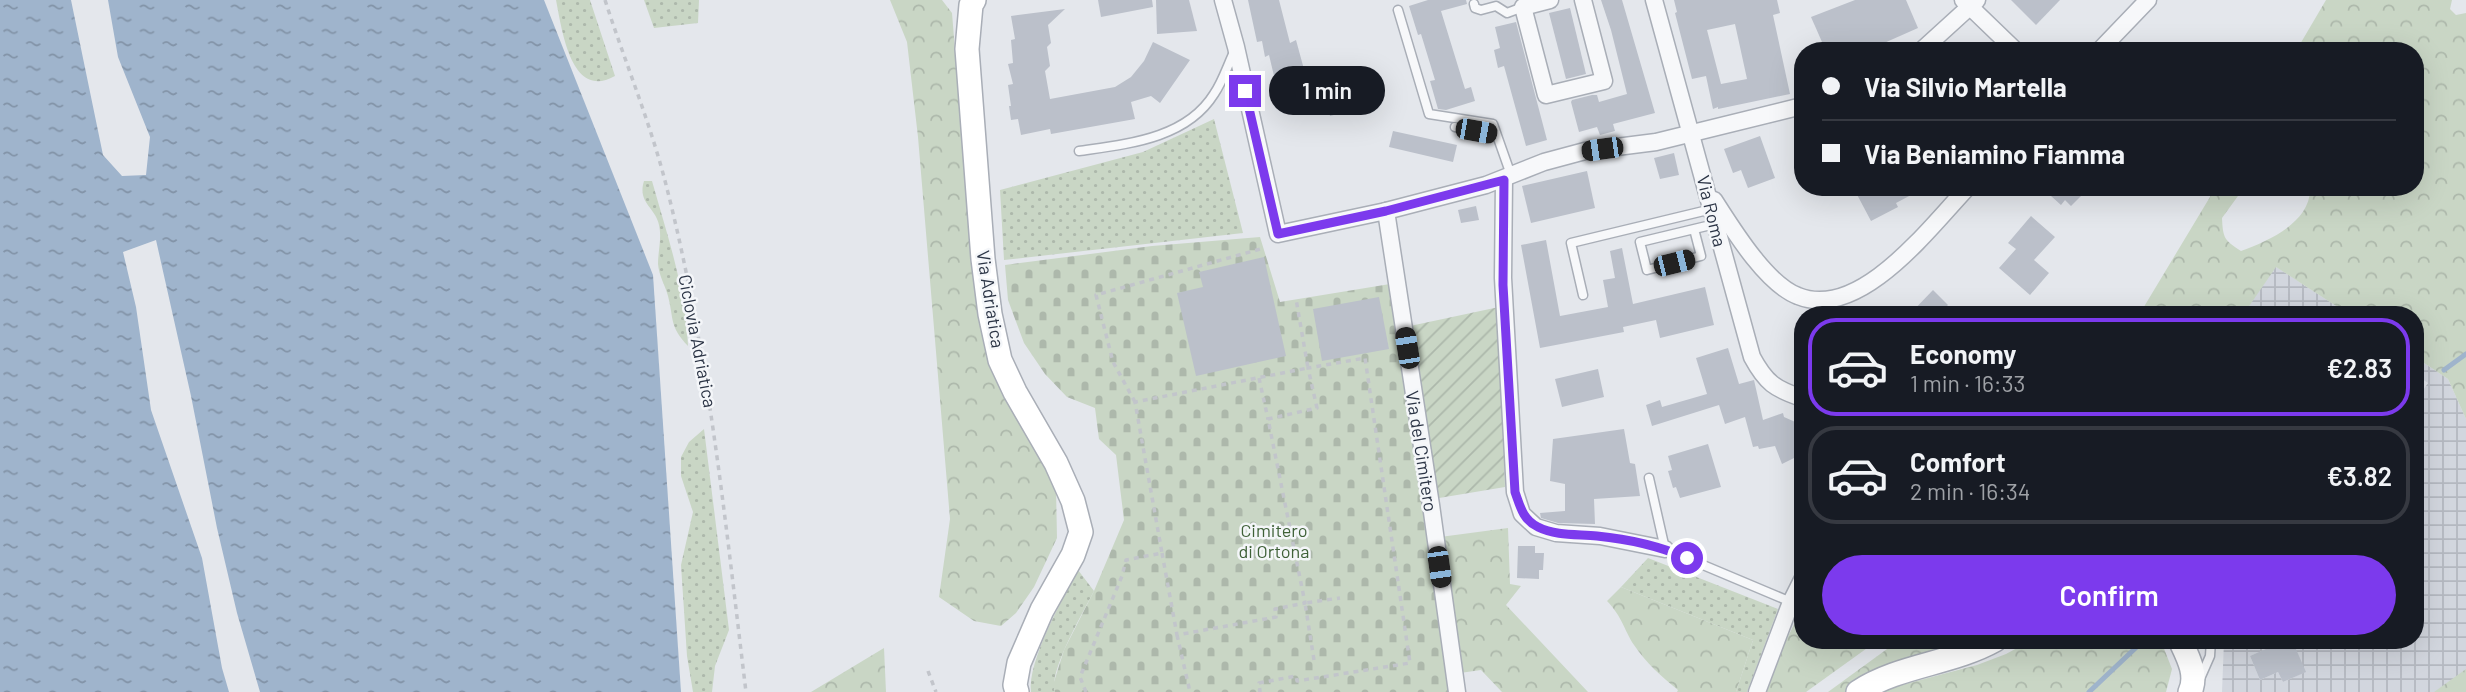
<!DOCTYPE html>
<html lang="en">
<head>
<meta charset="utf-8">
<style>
	body { margin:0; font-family:Barlow,sans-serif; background:#242831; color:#f1f3f6; height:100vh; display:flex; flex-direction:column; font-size:26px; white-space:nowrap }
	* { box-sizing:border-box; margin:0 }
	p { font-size:23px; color:#9ea1a6 }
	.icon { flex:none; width:38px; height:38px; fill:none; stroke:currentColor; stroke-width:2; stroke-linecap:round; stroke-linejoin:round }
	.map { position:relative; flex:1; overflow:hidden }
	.drawer { position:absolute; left:1794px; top:306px; width:630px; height:343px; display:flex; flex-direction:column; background:#171b24; border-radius:28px; box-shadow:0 7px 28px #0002 }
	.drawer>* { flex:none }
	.guide { position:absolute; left:1794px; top:42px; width:630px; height:154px; border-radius:28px; box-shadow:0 7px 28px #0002; display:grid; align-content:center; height:154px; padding:0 28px; background:#171b24 }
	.end { position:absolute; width:32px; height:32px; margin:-16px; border:9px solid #7c3aed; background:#fff; box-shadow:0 0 0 4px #fff }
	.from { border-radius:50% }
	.bubble { position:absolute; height:49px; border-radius:24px; background:#171b24; box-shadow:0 7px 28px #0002; font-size:23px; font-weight:600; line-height:49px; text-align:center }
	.car { position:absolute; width:21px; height:42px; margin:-21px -10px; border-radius:9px; box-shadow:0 0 5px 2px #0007; background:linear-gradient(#222 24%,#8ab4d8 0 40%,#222 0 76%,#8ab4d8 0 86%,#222 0) }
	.guide b { display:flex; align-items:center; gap:24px; height:66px; font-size:26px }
	.guide b+b { border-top:2px solid #363941 }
	.guide i { width:18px; height:18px; background:#f1f3f6 }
	ul { padding:12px 0 0; list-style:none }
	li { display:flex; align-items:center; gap:21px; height:98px; margin:0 14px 10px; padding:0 14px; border:4px solid #363941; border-radius:28px }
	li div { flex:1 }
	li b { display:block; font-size:26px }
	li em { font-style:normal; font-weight:600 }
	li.current { border-color:#7c3aed }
	li>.icon { width:63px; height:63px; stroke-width:1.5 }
	.cta { display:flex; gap:14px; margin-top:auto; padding:14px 28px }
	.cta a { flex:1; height:80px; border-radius:42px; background:#7c3aed; color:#fff; font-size:28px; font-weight:600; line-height:80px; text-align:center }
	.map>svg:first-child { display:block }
	.industrial { fill:url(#industrial-grid) }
	.grass { fill:url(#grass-dots) }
	.forest { fill:url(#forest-crowns) }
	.cemetery { fill:url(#cemetery-stones) }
	.garden { fill:url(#garden-furrows) }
	.water { fill:url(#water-ripples) }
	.pier { fill:#e4e7ec }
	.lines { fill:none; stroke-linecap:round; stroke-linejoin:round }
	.stream { stroke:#9fb4cc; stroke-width:5 }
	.building { fill:#bbc0ca; fill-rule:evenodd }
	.service-casing { stroke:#a9aeb7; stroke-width:11 }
	.minor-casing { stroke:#a9aeb7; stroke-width:19 }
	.secondary-casing { stroke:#a9aeb7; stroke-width:26 }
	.path { stroke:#c2c5cb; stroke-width:3.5; stroke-dasharray:5 5; stroke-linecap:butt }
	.service { stroke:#f7f8fa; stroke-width:8 }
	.minor { stroke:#f7f8fa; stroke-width:16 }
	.secondary { stroke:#fff; stroke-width:23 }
	.route { stroke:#7c3aed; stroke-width:9 }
	.labels { text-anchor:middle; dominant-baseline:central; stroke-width:5; stroke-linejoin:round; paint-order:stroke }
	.street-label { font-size:18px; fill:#2b3445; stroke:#f4f6f9 }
	.park-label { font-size:18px; fill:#3f6138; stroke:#f4f6f9 }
</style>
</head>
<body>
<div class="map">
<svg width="2466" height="692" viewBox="0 0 2466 692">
	<defs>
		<pattern id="industrial-grid" width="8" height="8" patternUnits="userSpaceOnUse" patternTransform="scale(1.75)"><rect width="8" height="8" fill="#d2d6de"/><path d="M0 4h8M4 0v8" fill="none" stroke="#b4b8c0"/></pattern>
		<pattern id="grass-dots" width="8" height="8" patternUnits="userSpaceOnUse" patternTransform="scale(1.75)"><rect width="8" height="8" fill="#c9d6c5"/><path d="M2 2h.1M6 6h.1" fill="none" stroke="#adb8ab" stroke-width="1.8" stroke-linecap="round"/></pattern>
		<pattern id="forest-crowns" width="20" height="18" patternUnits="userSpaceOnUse" patternTransform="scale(1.75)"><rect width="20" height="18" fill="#c9d6c5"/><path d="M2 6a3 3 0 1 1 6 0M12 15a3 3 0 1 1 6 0" fill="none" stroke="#adb8ab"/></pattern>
		<pattern id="cemetery-stones" width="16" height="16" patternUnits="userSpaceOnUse" patternTransform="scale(1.75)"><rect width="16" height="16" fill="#c9d6c5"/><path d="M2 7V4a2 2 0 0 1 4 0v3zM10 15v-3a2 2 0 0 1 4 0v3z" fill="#adb8ab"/></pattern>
		<pattern id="garden-furrows" width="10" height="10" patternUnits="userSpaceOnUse" patternTransform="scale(1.75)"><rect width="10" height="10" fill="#c9d6c5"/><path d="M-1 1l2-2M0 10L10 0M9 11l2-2" fill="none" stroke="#adb8ab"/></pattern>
		<pattern id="water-ripples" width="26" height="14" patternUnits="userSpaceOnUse" patternTransform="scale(1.75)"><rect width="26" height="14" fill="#9fb4cc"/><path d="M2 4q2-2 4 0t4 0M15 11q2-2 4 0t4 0" fill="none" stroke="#8293a7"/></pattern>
	</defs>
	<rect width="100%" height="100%" fill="#e4e7ec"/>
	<g class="industrial">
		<polygon points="2275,266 2350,315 2243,315"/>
		<polygon points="2415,357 2448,379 2466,419 2466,692 2222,692 2224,641 2286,641 2250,656 2260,680 2278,672 2283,682 2305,672 2292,641 2415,640 2415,402 2428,383 2415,374"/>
	</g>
	<g class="grass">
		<path d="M556,0H590L615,76C571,101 562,30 556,0Z"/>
		<polygon points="644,0 699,0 698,23 654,28"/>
		<polygon points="1214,119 1243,233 1004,260 1000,190 1143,152"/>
		<path d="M644,181H652C667,234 686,290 688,346C669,326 674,319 668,296C665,285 659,276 658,264C658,251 662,239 659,225C656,208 637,203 644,181Z"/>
		<polygon points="704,429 729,630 715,666 712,692 693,692 687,656 681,565 693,512 681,476 681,457 689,442"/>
		<polygon points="1648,558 1778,609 1747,692 1736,692 1753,640 1621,587"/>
		<path d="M1078,570L1094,591C1084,611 1048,672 1055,692H1031C1027,662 1063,598 1078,570Z"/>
	</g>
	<g class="forest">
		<polygon points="890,0 942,0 952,13 969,221 1029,427 1056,487 1057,538 1034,587 1016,613 1001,626 974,621 939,597 950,519 918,137 907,42"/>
		<path d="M2326,0H2452L2450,9L2456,15L2466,13V419L2448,379L2415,357V315H2350L2276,267L2243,315H2139L2216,187H2251L2238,196L2222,218C2223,238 2224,240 2241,251C2268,241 2312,222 2310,187H2415V51H2296Z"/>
		<polygon points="1508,528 1510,584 1521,586 1506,605 1588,692 1502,692 1481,670 1460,673 1440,537"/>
		<path d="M1621,587L1753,640L1736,692H1677L1678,690C1662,677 1646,663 1634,645C1623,628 1623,618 1607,601Z"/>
		<polygon points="1802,608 1802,640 1877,641 1806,692 1761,692"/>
		<polygon points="1898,641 1973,641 1853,692 1828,692"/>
		<polygon points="2030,641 2161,641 2172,669 2166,692 1875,692 1977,665 2006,654"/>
		<polygon points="884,648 886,692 811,692"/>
		<polygon points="2466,669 2466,692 2434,692"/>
	</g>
	<polygon class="cemetery" points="1260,237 1280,302 1390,284 1408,383 1449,692 1055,692 1053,685 1064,650 1094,591 1124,520 1116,455 1099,439 1095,408 1067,397 1045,374 1024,343 1008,300 1005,265 1152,246"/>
	<polygon class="garden" points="1499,307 1505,487 1433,499 1410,326"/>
	<polygon class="water" points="0,0 544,0 653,275 681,692 0,692"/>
	<g class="pier">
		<polygon points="71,0 108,0 118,57 150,137 146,175 122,176 103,155"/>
		<polygon points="156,240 191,396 217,528 237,613 260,692 229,692 222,668 202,558 151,410 136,307 123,252"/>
	</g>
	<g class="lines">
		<g class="stream">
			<polyline points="2444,370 2466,354"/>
			<polyline points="2089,692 2144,640"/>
		</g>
	</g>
	<g class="building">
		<polygon points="1098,0 1152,0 1153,7 1101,17"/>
		<polygon points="1156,0 1189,0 1197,31 1157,34"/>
		<polygon points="1248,0 1279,0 1290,43 1296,40 1305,73 1275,80 1269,55 1265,57 1262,41 1257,42"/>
		<polygon points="1428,0 1466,0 1467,4 1441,11 1465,89 1471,87 1475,101 1446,110 1438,109 1430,81 1435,80 1421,34 1418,35 1409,6"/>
		<polygon points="1601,0 1622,0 1655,113 1613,124 1615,131 1600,135 1597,127 1579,132 1571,102 1572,100 1592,95 1597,95 1599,102 1627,94 1611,30"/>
		<path d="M1674,0H1777L1780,13L1773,15L1790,94L1718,109V107L1713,109L1706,76L1692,79L1675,13L1677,12ZM1735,24L1747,79L1721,84L1707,30Z"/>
		<polygon points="1855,0 1906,0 1918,28 1866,51 1826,51 1811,17"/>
		<polygon points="2011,0 2060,0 2036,25"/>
		<polygon points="1570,8 1586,74 1566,79 1549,13"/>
		<polygon points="1065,9 1048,25 1051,43 1047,47 1050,66 1045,71 1050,99 1115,87 1131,77 1144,61 1153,42 1190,60 1160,103 1151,96 1131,102 1135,119 1051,134 1050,129 1021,135 1018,119 1011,120 1009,106 1011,106 1008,85 1013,84 1008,64 1013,63 1011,40 1015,39 1011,16"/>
		<polygon points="1516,22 1547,140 1526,146 1504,66 1498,68 1494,50 1500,48 1495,27"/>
		<polygon points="1344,92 1349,111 1330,116 1325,97"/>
		<polygon points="1393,131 1457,145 1453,162 1389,147"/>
		<polygon points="1760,136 1775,178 1748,188 1741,170 1733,173 1724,149"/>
		<polygon points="1674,153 1679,175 1660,179 1654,158"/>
		<polygon points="1587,171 1595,208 1531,223 1522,186"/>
		<polygon points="1853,187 1926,187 1896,203 1898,207 1871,221"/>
		<polygon points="2052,187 2090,187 2071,206 2065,200 2061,205 2051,196 2056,191"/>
		<polygon points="1476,206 1479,220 1461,223 1458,210"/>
		<polygon points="2031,216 2055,237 2034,260 2049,273 2030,295 1999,268 2016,249 2008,243"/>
		<polygon points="1546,240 1560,316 1608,307 1603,280 1615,278 1610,251 1622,248 1633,304 1705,287 1714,325 1660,338 1656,320 1623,327 1624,332 1540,348 1521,245"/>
		<polygon points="1264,257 1286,356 1196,376 1177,293 1203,287 1199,272"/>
		<polygon points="1933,290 1948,305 1938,315 1909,315"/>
		<polygon points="1379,297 1389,349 1322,361 1313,309"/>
		<polygon points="1728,348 1739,384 1754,380 1763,420 1783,413 1784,417 1802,425 1802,454 1782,464 1775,446 1759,449 1758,446 1753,447 1745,417 1725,424 1719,405 1652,426 1646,405 1660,400 1662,407 1707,394 1696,358"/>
		<polygon points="1598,369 1604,397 1562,407 1555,379"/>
		<polygon points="1624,429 1630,463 1635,464 1640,496 1594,499 1595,524 1558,523 1541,518 1540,513 1565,511 1565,484 1550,481 1553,439"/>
		<polygon points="1708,444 1721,487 1680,498 1676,487 1673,488 1668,471 1672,470 1668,456"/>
		<polygon points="1518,546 1535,546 1535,553 1544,553 1543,570 1539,570 1539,579 1517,578"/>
		<polygon points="2286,640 2292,640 2306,672 2283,682 2278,672 2260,680 2250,656"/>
	</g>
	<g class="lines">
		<g class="service-casing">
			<g id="service">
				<polyline points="1474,4 1475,8 1481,10 1496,6 1507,13 1523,7"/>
				<polyline points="1398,10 1429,114 1493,124 1511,175"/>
				<polyline points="1455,127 1496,134"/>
				<path d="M1079,151C1127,144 1186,139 1214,94C1223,81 1228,64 1235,50"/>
				<polyline points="1694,229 1701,256 1647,270 1640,242 1715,224"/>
				<polyline points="1583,295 1571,243 1712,209"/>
				<polyline points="1649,478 1665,549 1791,602"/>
				<polyline points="2199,681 2210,656 2211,640"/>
			</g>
		</g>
		<g class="minor-casing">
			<g id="minor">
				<polyline points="1223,0 1236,47 1278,234 1386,211 1486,185 1544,162 1585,151 1656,142 1802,106"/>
				<polyline points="1550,0 1523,7 1546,95 1604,81 1583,0"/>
				<path d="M1654,0L1752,357C1766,383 1775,389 1802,398"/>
				<polyline points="1963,0 2016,51"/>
				<polyline points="1921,51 1977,0"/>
				<polyline points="2099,51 2148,0"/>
				<polyline points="1504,180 1503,278 1515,492 1522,514 1536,527 1556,533 1600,536 1665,549"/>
				<path d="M1714,200C1732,228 1766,284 1798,296C1860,321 1930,227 1968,187"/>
				<polyline points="1386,211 1431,505 1457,692"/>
				<polyline points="1757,692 1791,602 1802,580"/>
			</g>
		</g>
		<g class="secondary-casing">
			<g id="secondary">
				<polyline points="974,0 971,5 967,49 983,259 990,314 1000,360 1015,392 1056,463 1073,501 1081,532 1073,555 1042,610 1019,663 1015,685 1017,692"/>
				<path d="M2180,640C2188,657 2198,675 2190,692"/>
				<path d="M1858,692C1899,665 1952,664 1995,640"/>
			</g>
		</g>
		<g class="path">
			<path d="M605,0C624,59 648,117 664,177C708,345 725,520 746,692"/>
			<polyline points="1259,378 1268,419"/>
			<polyline points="1135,402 1113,362 1096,295 1264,248"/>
			<polyline points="1162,553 1177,635 1276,617 1275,609 1305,603 1268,419 1317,408 1308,368 1365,358 1410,663 1297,681 1296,676 1259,683 1260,691 1254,692"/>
			<polyline points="1177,635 1190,692"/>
			<polyline points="1314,660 1305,603 1340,598"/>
			<polyline points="928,671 936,692"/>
			<polyline points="1086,692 1080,677 1122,576 1126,560 1162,553 1135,402 1308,368 1296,299"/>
		</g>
		<use href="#service" class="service"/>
		<use href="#minor" class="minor"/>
		<use href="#secondary" class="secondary"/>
	</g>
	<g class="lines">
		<path class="route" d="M1245,91L1278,234L1386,211L1504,180L1503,285L1515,492C1520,506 1523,520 1538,527C1556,536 1578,534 1597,536C1628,539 1659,546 1687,558"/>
	</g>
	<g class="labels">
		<g class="street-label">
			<text transform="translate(1712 211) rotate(76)">Via Roma</text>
			<text transform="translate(991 299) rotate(81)">Via Adriatica</text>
			<text transform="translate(698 341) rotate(79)">Ciclovia Adriatica</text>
			<text transform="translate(1422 451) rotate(81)">Via del Cimitero</text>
		</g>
		<g class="park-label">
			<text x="1274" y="530">Cimitero<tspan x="1274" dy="21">di Ortona</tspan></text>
		</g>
	</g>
</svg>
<i class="end from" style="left:1687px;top:558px"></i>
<i class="end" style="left:1245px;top:91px"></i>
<div class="bubble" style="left:1269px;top:66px;width:116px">1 min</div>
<i class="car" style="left:1476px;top:131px;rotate:100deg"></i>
<i class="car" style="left:1602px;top:149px;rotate:262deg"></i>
<i class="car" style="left:1674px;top:263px;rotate:76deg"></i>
<i class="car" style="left:1407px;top:348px;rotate:351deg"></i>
<i class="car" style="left:1439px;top:567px;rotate:172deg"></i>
<div class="guide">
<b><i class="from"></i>Via Silvio Martella</b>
<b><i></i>Via Beniamino Fiamma</b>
</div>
<section class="drawer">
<ul>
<li class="current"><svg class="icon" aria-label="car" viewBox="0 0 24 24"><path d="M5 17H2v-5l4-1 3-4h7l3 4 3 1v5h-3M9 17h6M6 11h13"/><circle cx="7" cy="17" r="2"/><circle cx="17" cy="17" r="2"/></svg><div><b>Economy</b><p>1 min · 16:33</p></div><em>€2.83</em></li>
<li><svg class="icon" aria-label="car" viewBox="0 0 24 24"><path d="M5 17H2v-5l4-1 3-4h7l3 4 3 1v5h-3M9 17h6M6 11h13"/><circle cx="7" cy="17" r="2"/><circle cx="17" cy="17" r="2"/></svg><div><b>Comfort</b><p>2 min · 16:34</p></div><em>€3.82</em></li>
</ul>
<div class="cta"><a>Confirm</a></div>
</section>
</div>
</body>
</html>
